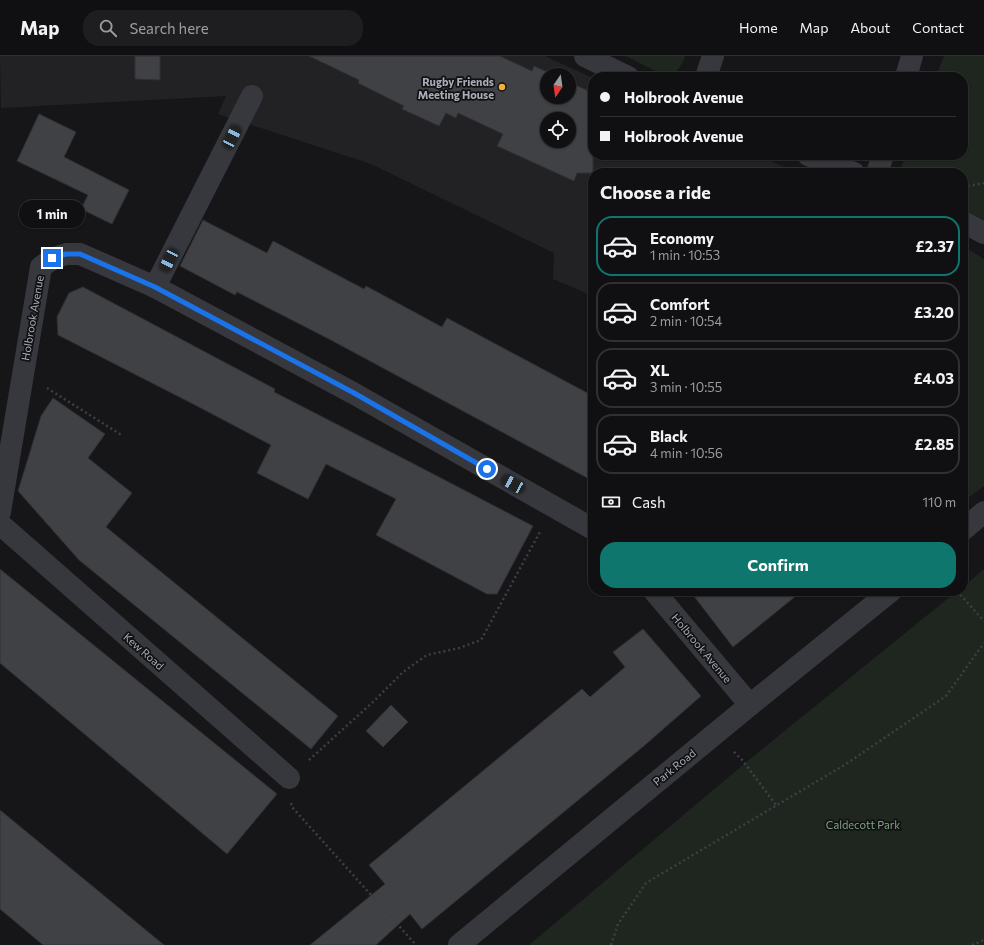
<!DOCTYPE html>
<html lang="en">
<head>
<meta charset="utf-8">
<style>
	body { margin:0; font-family:Commissioner,sans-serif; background:#1e1e20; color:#f1f3f6; height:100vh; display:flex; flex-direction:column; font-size:15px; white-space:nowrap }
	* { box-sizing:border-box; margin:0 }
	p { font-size:13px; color:#9c9d9f }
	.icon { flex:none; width:22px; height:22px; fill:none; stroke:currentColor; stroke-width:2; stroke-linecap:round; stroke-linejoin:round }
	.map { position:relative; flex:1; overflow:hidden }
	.drawer { position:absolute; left:588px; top:112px; width:380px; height:428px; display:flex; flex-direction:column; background:#101012; border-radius:16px; box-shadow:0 1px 3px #0004,0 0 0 1px #303032 }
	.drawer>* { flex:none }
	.top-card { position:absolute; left:588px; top:16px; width:380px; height:88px; border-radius:16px; box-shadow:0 1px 3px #0004,0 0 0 1px #303032; display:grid; align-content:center; height:88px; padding:0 12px; background:#101012 }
	.needle { width:26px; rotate:193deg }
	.fabs { position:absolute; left:540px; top:12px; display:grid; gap:8px }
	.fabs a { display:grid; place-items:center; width:36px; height:36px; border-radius:50%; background:#101012; box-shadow:0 1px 3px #0004,0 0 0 1px #303032; font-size:20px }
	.end { position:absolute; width:18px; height:18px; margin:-9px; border:5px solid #1a73e8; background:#fff; box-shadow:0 0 0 2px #fff }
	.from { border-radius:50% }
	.bubble { position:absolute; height:28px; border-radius:14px; background:#101012; box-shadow:0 1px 3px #0004,0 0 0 1px #303032; font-size:13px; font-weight:700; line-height:28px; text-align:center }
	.car { position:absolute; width:12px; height:24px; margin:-12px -6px; border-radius:5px; box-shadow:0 0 3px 1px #0007; background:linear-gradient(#222 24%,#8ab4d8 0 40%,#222 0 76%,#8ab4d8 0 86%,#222 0) }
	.top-card b { display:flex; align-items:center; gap:14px; height:38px; font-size:15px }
	.top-card b+b { border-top:1px solid #303032 }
	.top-card i { width:10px; height:10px; background:#f1f3f6 }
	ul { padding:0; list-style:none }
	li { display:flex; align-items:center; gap:12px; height:60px; margin:0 8px 6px; padding:0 4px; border:2px solid #303032; border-radius:16px }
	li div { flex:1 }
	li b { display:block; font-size:15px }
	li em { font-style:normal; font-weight:700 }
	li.active { border-color:#0f766e }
	li>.icon { width:36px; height:36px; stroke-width:1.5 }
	h2 { padding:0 12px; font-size:18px; line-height:48px }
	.pay { display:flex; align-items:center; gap:10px; height:44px; padding:0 12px; font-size:15px }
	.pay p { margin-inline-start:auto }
	.action { display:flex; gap:8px; margin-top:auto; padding:8px 12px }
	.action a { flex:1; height:46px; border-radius:16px; background:#0f766e; color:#fff; font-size:16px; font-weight:700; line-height:46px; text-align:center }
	header { display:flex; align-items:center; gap:24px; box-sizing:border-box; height:56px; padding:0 20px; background:#101012; border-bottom:1px solid #303032 }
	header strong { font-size:19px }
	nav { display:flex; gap:22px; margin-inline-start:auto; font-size:14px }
	.search { width:280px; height:36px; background:#1e1e20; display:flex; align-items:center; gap:10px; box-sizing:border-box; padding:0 14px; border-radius:16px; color:#9c9d9f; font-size:15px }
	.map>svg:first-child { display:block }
	.built { fill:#222225; fill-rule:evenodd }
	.green { fill:#1e261f }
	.building { fill:#404145; stroke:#303034; fill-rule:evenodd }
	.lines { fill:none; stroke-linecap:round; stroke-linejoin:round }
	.path { stroke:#3d3f44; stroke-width:2.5; stroke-dasharray:2 3; stroke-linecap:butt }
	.street { stroke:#37383d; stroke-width:22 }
	.route { stroke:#1a73e8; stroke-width:5 }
	.poi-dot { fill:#f2b134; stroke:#111113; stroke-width:1.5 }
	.labels { text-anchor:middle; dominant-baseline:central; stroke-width:3.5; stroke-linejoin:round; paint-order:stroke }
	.poi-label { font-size:11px; font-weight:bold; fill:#a8adb8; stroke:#111113; text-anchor:end }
	.street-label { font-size:11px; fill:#a8adb8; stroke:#111113 }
	.park-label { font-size:11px; fill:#7fa381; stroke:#111113 }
</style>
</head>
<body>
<header>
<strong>Map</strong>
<div class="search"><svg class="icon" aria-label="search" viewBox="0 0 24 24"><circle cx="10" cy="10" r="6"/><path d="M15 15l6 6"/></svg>Search here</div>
<nav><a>Home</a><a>Map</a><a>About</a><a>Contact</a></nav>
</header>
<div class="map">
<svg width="984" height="889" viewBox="0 0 984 889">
	<rect width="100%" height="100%" fill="#161618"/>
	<path class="built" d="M0,0H545L593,22V99H758L797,117H593V240L553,223L554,197L371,108L218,58L226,40L1,52ZM547,19H569V41H547ZM547,63H569V85H547Z"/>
	<g class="green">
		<path d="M626,0H685C682,10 675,21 663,19Z"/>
		<polygon points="944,0 984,0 984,164 963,154 963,117 899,117 906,99 963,99 963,21 936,21"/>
		<polygon points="963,190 984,203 984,430 963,446"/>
		<polygon points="984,513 984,889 529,889 750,703 957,535 963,535 963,531"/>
	</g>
	<g class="building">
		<polygon points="135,0 160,0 160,24 135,23"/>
		<path d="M309,0H500L532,15L534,10L554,19H547V41H569V26L593,37V117H577L574,125L497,90L503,78L458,57L456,62L446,57L439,70L402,53L404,50L358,27L359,24ZM547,63H569V85H547Z"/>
		<polygon points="39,58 76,76 64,101 129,134 112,168 81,153 88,139 17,105"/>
		<polygon points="203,164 267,197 273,185 364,233 366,230 442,271 447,262 593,340 593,425 329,283 237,236 235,239 180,210"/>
		<polygon points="83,231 275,333 274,336 414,408 533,470 497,538 487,538 376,479 396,443 326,408 308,443 257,417 271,389 195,349 58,279 57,261 69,237"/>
		<polygon points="53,342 105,378 88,402 132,437 106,471 338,660 311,693 79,504 18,435 41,360"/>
		<polygon points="0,513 277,738 227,798 0,607"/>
		<polygon points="690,535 802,535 733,591"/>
		<polygon points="643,573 701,640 645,689 422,873 410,858 376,889 310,889 385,828 369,809 582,633 590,641 625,611 613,596"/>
		<polygon points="391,649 408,666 383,691 366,675"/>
		<polygon points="0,754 164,889 43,889 0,853"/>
	</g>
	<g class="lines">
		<g class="path">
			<polyline points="963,131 984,127"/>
			<polyline points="47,332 123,380"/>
			<polyline points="957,535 984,565"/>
			<polyline points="734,696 743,705 776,749"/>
			<polyline points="309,704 373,646 403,616 427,599 459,592 481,584 541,474"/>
			<polyline points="291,747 292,751 416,889"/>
			<polyline points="611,889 618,868 646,827 846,708 946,640 984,587"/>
			<polyline points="972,889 984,884"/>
		</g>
		<g class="street">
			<polyline points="585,0 628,21"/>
			<polyline points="706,21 713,0"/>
			<polyline points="906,21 912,0"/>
			<polyline points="808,99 854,117"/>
			<polyline points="877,117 883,99"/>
			<polyline points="963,166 984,177"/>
			<polyline points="155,231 252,40"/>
			<polyline points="0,456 41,211 52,203 66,198 80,198 155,231 353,337 593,473"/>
			<polyline points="0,468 289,722"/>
			<polyline points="963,474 984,456"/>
			<polyline points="654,535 750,649"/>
			<polyline points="459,889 750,649 891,535"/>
		</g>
	</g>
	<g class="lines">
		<polyline class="route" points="52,202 66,198 80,198 155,231 354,337 487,413"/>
	</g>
	<circle class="poi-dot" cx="502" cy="31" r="4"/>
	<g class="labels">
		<g class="poi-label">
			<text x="494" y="25">Rugby Friends<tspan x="494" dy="13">Meeting House</tspan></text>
		</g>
		<g class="street-label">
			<text transform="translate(32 262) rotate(-80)">Holbrook Avenue</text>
			<text transform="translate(702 592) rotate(50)">Holbrook Avenue</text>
			<text transform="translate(144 595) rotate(41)">Kew Road</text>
			<text transform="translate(674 711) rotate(-39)">Park Road</text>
		</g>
		<g class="park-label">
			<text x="863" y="768">Caldecott Park</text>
		</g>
	</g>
</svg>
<div class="fabs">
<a><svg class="needle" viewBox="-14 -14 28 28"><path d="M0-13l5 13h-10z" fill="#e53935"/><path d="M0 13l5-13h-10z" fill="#9c9d9f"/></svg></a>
<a><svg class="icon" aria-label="locate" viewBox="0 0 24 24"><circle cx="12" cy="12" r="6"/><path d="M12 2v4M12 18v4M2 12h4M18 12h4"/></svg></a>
</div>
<i class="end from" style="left:487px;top:413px"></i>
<i class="end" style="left:52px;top:202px"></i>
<div class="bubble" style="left:19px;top:144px;width:66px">1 min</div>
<i class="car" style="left:232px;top:81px;rotate:27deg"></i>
<i class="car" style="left:169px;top:204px;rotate:207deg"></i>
<i class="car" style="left:513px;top:428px;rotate:299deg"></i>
<div class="top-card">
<b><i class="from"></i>Holbrook Avenue</b>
<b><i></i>Holbrook Avenue</b>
</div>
<section class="drawer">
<h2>Choose a ride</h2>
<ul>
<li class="active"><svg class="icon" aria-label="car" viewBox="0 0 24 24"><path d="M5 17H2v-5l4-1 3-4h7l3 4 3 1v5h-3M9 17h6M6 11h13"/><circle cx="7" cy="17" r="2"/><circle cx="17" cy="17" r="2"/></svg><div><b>Economy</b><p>1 min · 10:53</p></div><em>£2.37</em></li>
<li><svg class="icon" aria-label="car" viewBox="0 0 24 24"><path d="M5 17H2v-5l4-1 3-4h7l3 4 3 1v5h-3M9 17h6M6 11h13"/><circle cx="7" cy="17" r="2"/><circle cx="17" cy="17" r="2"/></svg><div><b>Comfort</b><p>2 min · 10:54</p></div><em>£3.20</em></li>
<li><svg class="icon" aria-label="car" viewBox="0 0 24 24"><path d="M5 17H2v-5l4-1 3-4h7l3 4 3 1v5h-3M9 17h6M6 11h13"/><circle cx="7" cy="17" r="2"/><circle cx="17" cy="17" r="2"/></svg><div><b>XL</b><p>3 min · 10:55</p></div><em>£4.03</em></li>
<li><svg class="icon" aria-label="car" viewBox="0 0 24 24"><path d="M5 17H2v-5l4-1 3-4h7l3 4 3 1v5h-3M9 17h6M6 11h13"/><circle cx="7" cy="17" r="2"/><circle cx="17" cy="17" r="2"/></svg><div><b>Black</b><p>4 min · 10:56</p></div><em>£2.85</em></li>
</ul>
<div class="pay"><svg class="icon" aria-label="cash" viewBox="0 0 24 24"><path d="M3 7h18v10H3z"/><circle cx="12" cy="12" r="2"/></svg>Cash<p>110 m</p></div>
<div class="action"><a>Confirm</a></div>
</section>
</div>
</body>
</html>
